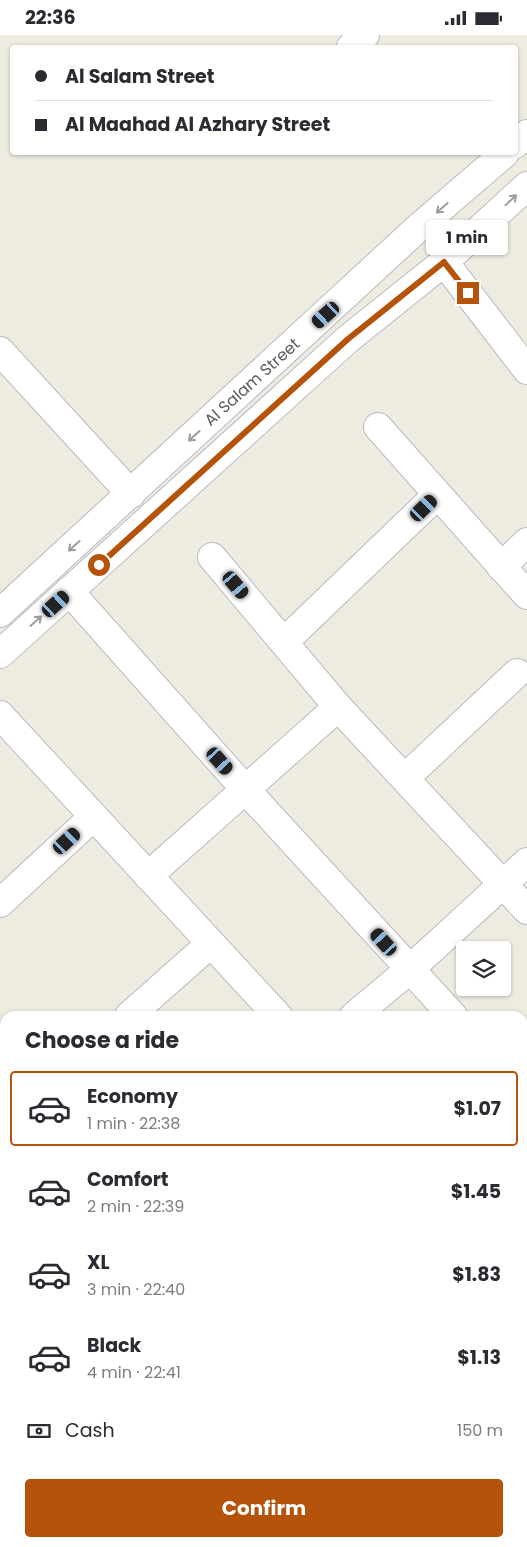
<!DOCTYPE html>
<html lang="en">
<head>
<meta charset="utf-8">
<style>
	body { margin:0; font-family:Poppins,sans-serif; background:#f2f2f3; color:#2b2b33; height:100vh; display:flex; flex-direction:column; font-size:19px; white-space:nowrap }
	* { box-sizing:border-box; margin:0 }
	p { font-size:16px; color:#7c7c81 }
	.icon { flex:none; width:28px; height:28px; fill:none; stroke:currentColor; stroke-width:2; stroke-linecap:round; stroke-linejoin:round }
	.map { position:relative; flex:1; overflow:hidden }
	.drawer { position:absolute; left:0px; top:976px; width:528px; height:536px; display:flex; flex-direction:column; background:#fff; border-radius:15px 15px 0 0; box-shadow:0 1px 4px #0004 }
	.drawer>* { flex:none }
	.guide { position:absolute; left:10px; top:10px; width:508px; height:110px; border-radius:5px; box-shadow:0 1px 4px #0004; display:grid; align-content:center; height:110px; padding:0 25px; background:#fff }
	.fabs { position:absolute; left:456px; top:906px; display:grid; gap:10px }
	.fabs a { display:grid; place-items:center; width:55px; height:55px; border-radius:5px; background:#fff; box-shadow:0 1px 4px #0004; font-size:25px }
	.end { position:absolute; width:22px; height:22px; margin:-11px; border:6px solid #b45309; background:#fff; box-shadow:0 0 0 2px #fff }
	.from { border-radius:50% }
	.bubble { position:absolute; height:35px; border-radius:5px; background:#fff; box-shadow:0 1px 4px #0004; font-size:16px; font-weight:700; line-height:35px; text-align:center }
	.car { position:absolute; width:15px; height:30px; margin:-15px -8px; border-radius:6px; box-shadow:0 0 4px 1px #0007; background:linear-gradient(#222 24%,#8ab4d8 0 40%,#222 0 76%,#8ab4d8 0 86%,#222 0) }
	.guide b { display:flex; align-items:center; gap:18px; height:48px; font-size:19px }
	.guide b+b { border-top:1px solid #e1e1e2 }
	.guide i { width:12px; height:12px; background:#2b2b33 }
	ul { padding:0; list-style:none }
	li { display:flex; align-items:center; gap:15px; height:75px; margin:0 10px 8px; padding:0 15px; border:2px solid transparent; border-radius:5px }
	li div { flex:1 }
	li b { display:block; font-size:19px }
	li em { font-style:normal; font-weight:700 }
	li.selected { border-color:#b45309 }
	li>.icon { width:45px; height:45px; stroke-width:1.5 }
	h2 { padding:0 25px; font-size:22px; line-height:60px }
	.pay { display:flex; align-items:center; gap:12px; height:55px; padding:0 25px; font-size:19px }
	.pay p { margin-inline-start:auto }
	.primary-button { display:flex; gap:10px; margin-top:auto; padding:10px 25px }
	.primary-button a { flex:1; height:58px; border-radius:5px; background:#b45309; color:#fff; font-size:20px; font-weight:700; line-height:58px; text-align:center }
	.status { display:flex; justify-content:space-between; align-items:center; height:35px; padding:0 25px; background:#fff; direction:ltr }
	.status svg { height:14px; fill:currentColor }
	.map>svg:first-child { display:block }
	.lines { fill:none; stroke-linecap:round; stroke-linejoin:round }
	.minor-casing { stroke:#b9bac1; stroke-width:30 }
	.minor { stroke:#fff; stroke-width:28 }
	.oneway { stroke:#9b9da1 }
	.route { stroke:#b45309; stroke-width:6 }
	.labels { text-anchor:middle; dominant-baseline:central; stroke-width:4; stroke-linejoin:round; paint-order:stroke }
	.street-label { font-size:16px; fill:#595c63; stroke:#fff }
</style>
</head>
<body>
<div class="status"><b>22:36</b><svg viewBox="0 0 49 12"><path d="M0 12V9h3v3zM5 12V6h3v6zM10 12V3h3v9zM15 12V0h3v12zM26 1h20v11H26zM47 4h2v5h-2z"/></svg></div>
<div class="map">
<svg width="527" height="1512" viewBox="0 0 527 1512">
	<rect width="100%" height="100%" fill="#eeece1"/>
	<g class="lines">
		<g class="minor-casing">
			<g id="minor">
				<polyline points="351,12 365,0"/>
				<polyline points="515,109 527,99"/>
				<polyline points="444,227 527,335"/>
				<polyline points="0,316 131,459"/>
				<polyline points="378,392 527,560"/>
				<polyline points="212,522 338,672 527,875"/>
				<polyline points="501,532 527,507"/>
				<polyline points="69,556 245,754 453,981"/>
				<polyline points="0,578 418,193 505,118"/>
				<polyline points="284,607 437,460"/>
				<polyline points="0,619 348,304 444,227 527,151"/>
				<polyline points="0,680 278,981"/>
				<polyline points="405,743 517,638"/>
				<polyline points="148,841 338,672"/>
				<polyline points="0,868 93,782"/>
				<polyline points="129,981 210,909"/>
				<polyline points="354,981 409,935 527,827"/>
				<polyline points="0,1001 5,1006"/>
				<polyline points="522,1057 527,1061"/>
				<polyline points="0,1179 5,1184"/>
				<polyline points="522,1283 527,1279"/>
				<polyline points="522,1388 527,1393"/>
				<polyline points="522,1494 527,1490"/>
				<polyline points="411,1508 416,1512"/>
				<polyline points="504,1512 509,1508"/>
			</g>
		</g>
		<use href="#minor" class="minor"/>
	</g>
	<defs><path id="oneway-shaft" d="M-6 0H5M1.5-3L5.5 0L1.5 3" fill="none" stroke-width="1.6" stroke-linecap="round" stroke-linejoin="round" transform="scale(1.25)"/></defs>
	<g class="oneway">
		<use href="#oneway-shaft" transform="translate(511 165) rotate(-43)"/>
		<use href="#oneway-shaft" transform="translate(442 173) rotate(139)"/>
		<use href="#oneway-shaft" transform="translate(194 401) rotate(138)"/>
		<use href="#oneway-shaft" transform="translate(74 511) rotate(138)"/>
		<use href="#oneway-shaft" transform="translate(36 586) rotate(-42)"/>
	</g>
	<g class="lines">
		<polyline class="route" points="99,530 348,304 444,227 468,258"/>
	</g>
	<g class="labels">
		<g class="street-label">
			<text transform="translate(252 347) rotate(-42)">Al Salam Street</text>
		</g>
	</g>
</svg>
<div class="fabs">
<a><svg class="icon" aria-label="layers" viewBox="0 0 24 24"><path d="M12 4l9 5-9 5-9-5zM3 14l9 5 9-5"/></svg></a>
</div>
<i class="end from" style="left:99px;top:530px"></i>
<i class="end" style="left:468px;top:258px"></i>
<div class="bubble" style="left:426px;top:185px;width:82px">1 min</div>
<i class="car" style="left:326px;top:280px;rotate:228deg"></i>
<i class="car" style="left:424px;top:473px;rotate:46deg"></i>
<i class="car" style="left:236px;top:550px;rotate:140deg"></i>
<i class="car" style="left:56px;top:569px;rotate:48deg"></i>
<i class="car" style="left:220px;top:726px;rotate:138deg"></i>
<i class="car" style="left:67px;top:806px;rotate:47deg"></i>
<i class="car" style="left:384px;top:907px;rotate:318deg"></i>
<div class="guide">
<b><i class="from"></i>Al Salam Street</b>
<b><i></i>Al Maahad Al Azhary Street</b>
</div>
<section class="drawer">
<h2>Choose a ride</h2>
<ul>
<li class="selected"><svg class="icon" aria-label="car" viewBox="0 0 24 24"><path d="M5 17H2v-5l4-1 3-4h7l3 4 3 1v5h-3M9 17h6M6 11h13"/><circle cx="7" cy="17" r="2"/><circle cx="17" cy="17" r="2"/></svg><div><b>Economy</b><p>1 min · 22:38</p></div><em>$1.07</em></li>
<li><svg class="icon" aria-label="car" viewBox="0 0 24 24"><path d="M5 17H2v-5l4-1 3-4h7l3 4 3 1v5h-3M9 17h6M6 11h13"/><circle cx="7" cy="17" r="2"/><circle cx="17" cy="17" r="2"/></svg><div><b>Comfort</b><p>2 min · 22:39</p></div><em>$1.45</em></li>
<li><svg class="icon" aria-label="car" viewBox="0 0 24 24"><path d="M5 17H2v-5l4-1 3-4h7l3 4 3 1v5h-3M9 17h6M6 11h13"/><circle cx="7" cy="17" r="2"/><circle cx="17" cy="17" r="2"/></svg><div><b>XL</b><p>3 min · 22:40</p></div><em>$1.83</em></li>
<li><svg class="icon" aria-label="car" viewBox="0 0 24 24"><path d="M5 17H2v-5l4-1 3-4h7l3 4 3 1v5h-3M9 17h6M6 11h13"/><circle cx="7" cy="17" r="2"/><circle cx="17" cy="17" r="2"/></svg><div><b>Black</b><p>4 min · 22:41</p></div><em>$1.13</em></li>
</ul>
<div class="pay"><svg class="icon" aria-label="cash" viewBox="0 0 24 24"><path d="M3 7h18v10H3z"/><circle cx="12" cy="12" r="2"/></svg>Cash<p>150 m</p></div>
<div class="primary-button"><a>Confirm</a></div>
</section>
</div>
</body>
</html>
